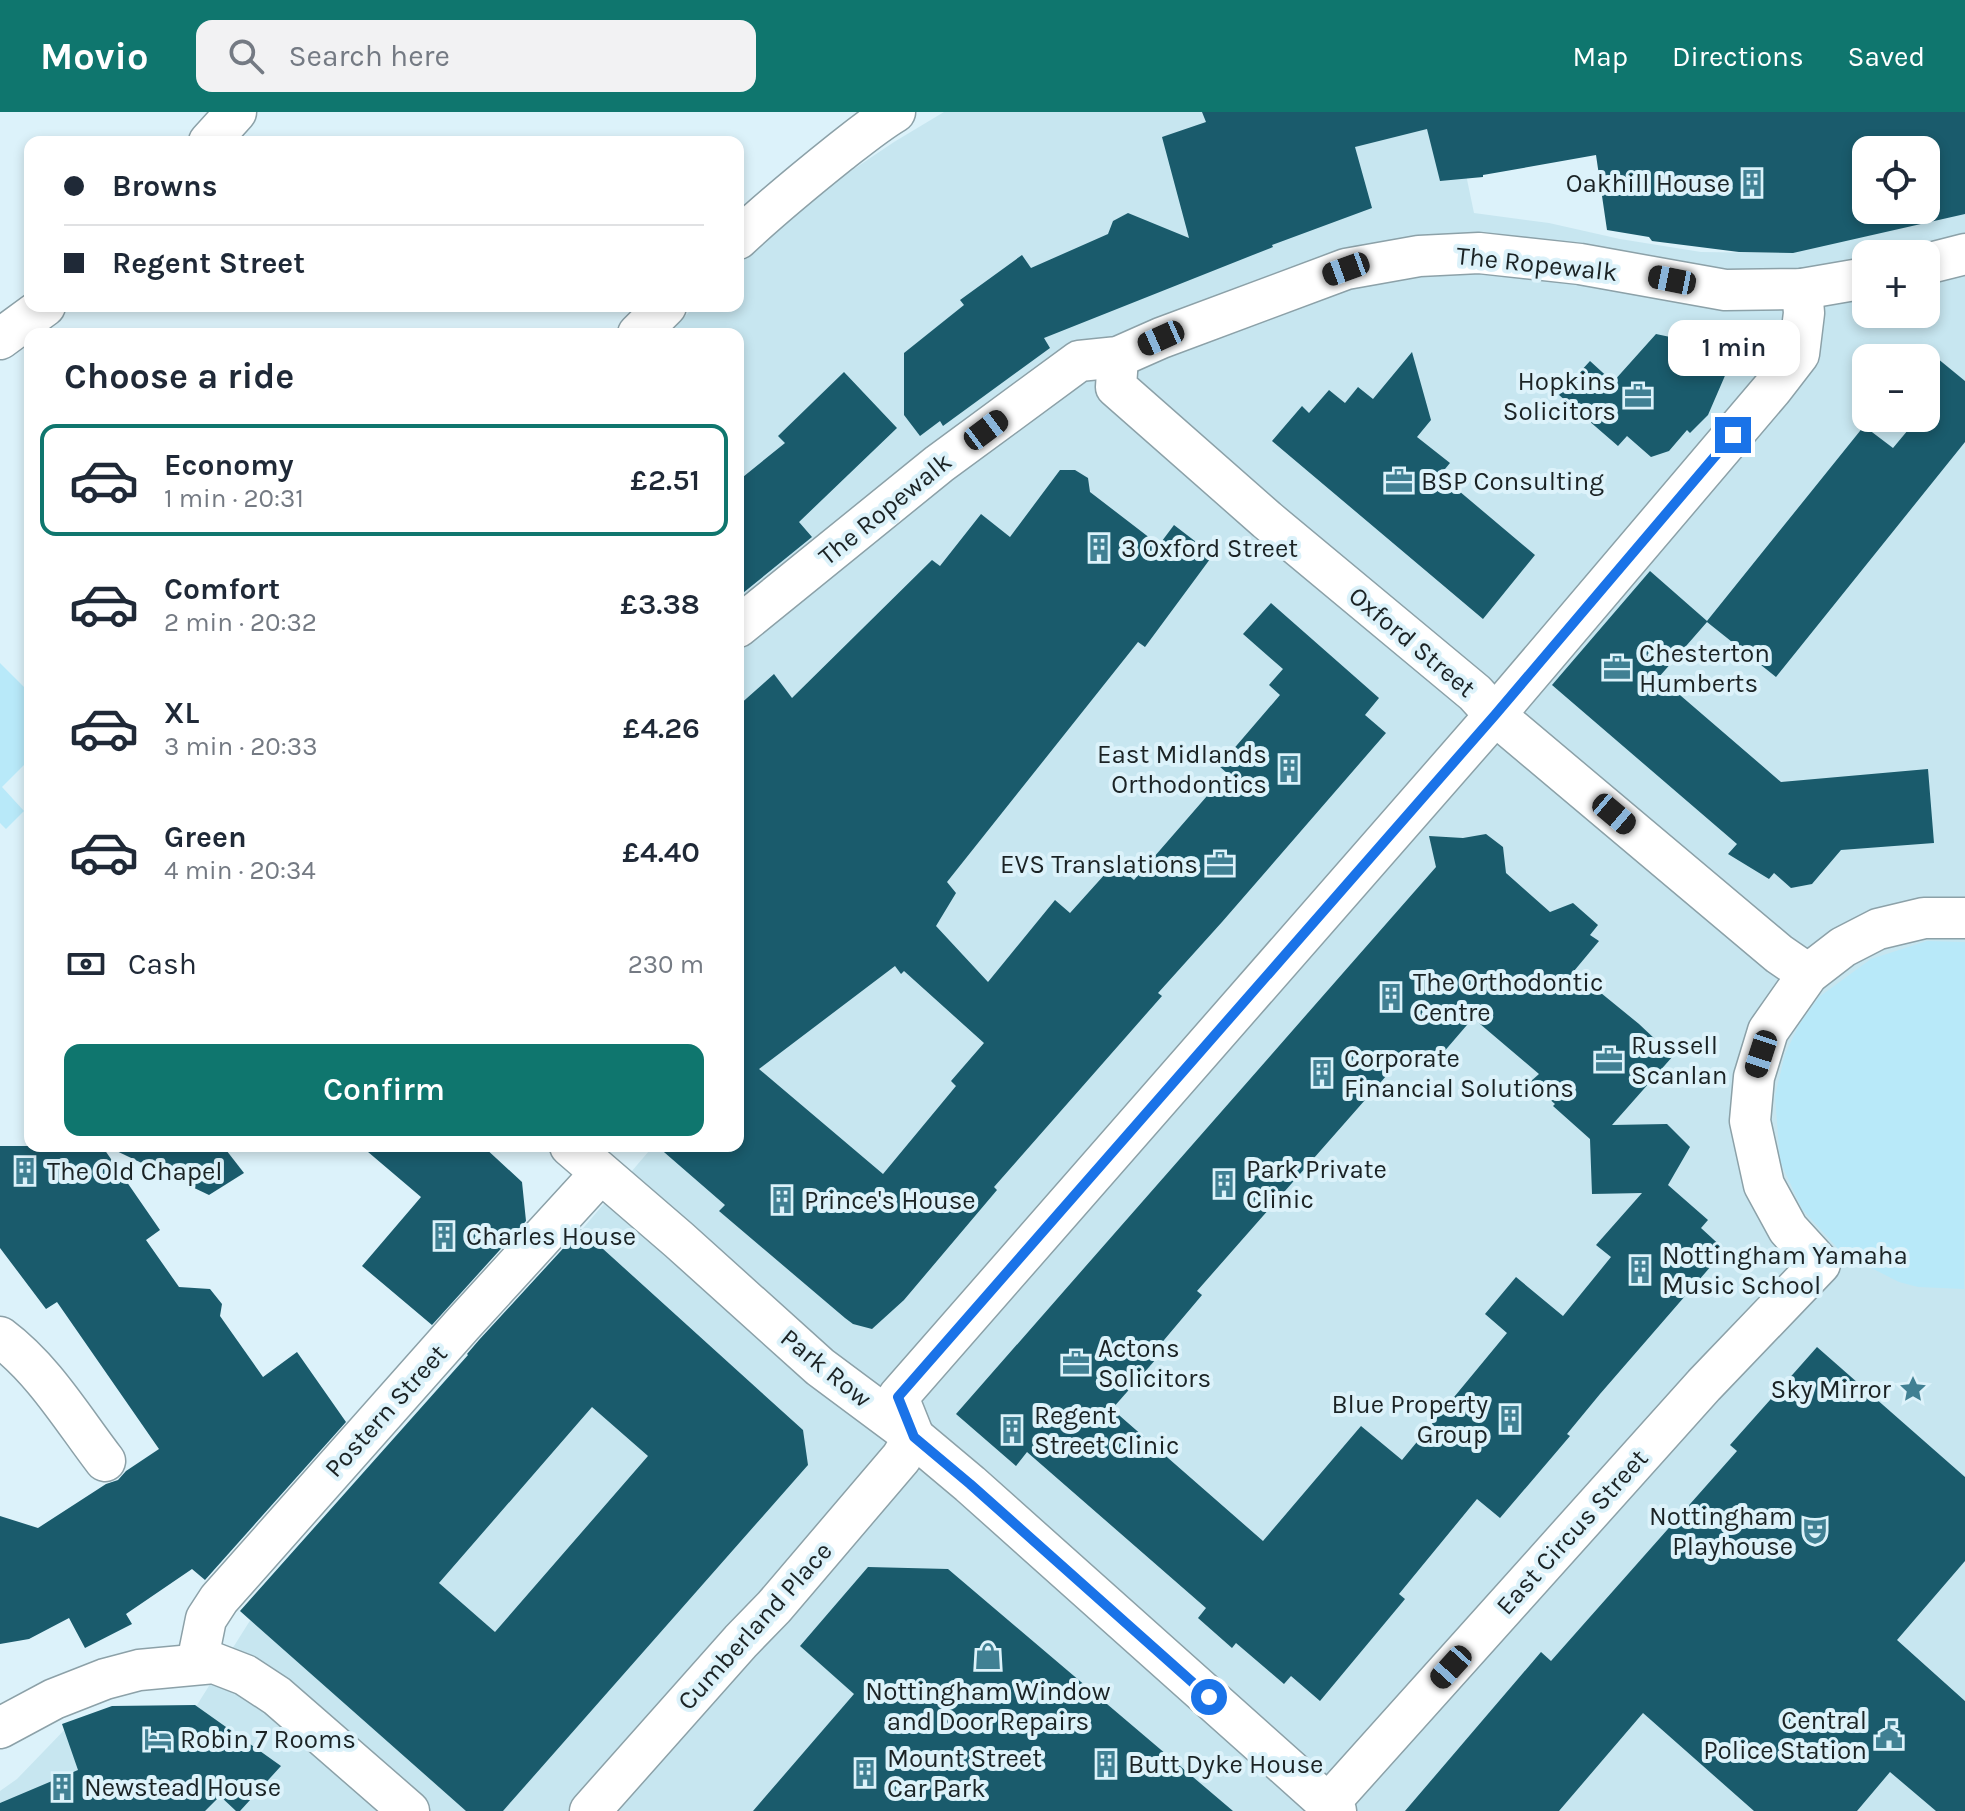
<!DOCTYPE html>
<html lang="en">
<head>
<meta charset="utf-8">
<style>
	body { margin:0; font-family:Karla,sans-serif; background:#f2f2f3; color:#1f2937; height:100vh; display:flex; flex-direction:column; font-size:30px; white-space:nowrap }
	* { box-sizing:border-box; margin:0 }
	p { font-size:26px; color:#747a83 }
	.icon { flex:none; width:44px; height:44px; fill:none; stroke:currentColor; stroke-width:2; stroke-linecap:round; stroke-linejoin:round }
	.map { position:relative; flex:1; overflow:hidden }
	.panel { position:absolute; left:24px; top:216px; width:720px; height:824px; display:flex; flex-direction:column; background:#fff; border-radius:16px; box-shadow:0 4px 12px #0003 }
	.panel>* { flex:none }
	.banner { position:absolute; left:24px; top:24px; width:720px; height:176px; border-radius:16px; box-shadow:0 4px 12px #0003; display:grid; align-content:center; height:176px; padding:0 40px; background:#fff }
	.controls { position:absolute; left:1852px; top:24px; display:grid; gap:16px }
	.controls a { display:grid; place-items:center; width:88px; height:88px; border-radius:16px; background:#fff; box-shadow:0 4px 12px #0003; font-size:40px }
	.end { position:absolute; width:36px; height:36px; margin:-18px; border:10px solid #1a73e8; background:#fff; box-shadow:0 0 0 4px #fff }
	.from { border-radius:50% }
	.bubble { position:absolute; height:56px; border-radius:16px; background:#fff; box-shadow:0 4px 12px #0003; font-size:26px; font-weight:600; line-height:56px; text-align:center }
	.car { position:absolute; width:24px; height:48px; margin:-24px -12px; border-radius:10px; box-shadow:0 0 6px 2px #0007; background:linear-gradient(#222 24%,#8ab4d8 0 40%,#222 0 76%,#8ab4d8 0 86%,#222 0) }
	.banner b { display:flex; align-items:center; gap:28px; height:76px; font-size:30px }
	.banner b+b { border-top:2px solid #e0e1e3 }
	.banner i { width:20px; height:20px; background:#1f2937 }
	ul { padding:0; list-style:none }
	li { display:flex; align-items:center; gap:24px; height:112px; margin:0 16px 12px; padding:0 24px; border:4px solid transparent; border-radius:16px }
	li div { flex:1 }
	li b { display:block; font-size:30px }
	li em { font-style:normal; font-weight:600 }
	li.selected { border-color:#0f766e }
	li>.icon { width:72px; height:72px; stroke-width:1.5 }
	h2 { padding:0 40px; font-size:36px; line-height:96px }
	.pay { display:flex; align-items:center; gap:20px; height:88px; padding:0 40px; font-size:30px }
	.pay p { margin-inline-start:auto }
	.button { display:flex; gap:16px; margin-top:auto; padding:16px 40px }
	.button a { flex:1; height:92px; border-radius:16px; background:#0f766e; color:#fff; font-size:32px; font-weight:600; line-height:92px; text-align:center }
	header { display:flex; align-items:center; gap:48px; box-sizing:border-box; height:112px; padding:0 40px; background:#0f766e; color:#fff }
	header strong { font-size:38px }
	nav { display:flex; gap:44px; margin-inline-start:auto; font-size:28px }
	.search { width:560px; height:72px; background:#f2f2f3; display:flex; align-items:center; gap:20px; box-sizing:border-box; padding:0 28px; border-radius:16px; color:#747a83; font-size:30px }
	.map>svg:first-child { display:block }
	.built { fill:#c7e6f0; fill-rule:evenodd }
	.green { fill:#b8e9f9 }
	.building { fill:#1a5b6c; fill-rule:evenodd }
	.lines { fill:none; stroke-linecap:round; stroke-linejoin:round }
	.street-casing { stroke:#8ca1a8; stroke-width:43 }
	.street { stroke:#fff; stroke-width:40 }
	.route { stroke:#1a73e8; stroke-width:10 }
	.labels { text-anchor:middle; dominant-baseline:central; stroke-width:8; stroke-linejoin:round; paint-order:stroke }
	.poi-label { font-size:26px; fill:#1b2325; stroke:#dcf2fa; text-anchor:start }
	.street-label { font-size:26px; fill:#1b2325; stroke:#dcf2fa }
</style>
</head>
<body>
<header>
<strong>Movio</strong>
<div class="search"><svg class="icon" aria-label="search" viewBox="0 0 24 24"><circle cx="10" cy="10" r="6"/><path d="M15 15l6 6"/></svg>Search here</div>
<nav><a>Map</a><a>Directions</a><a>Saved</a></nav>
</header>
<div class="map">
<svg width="1965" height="1699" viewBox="0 0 1965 1699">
	<rect width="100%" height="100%" fill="#dcf2fa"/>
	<path class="built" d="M944,0H1453L1474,101L1549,111L1620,127L1701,140L1784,141L1871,123L1847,0H1965V1699H0V1679L17,1667L72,1610L197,1593L256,1499L649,1039L644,1034H738V222H667L695,194H738V150L744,144L839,67L894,30ZM1866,38H1926V98H1866ZM1866,142H1926V202H1866ZM1866,246H1926V306H1866Z"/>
	<g class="green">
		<polygon points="0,551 30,581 30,647 2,675 24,699 6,717 0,711"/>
		<polygon points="1927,829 1965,830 1964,1177 1918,1175 1899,1170 1842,1141 1802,1097 1780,1049 1775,984 1785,942 1799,913 1819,885 1871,847"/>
	</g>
	<g class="building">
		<path d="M1202,0H1965V102L1793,141L1739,140L1652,129L1649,125L1607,118L1596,43L1483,63V65L1440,69L1427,17L1355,35L1372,96L1272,133L1273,135L1044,226L1050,236L943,314L940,309L920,324L904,303V241L964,193L960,188L1022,143L1031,156L1108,122L1113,109L1128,101L1189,126L1162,25L1206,10ZM1866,38H1926V98H1866Z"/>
		<polygon points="1656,222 1689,229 1727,259 1708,303 1690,321 1687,318 1669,339 1651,345 1627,324 1618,334 1559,283 1590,249 1613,270"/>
		<polygon points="1926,237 1965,269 1965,330 1776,565 1707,510 1659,565 1781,670 1928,657 1934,731 1841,738 1812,772 1791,776 1774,761 1769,767 1728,742 1737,732 1552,573 1650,459 1707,509 1864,314 1893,336 1918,306 1926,306"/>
		<polygon points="1412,240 1431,308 1417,325 1450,351 1440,363 1535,443 1483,507 1272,329 1302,294 1309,301 1329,278 1345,291 1358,275 1373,287"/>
		<polygon points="844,260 897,316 799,410 812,425 738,485 738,369 785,331 778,324"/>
		<path d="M1060,358H1075L1088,366L1090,380L1159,433L1174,413L1213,443L1145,535L1138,530L947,770L956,781L936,814L988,870L1055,788L1070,801L1115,751L1134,768L1227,661L1219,654L1280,583L1269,573L1283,557L1243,522L1271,491L1379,586L1365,603L1386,621L1222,810L1158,881L1162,884L994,1075L997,1078L904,1188L872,1217L853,1212L845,1206L719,1099L725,1093L657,1034H738V594L774,562L792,586L932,448L940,454L981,402L1010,425ZM895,854L901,862L904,859L984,931L951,969L956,974L883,1062L759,957Z"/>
		<path d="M1486,722L1503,735L1506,761L1550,800L1573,791L1598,813L1590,823L1599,829L1574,859L1639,912L1673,944L1612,1013L1667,1012L1690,1035L1668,1073L1708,1108L1701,1116L1725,1138L1600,1282L1567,1322L1570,1324L1500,1406L1477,1387L1399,1482L1405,1487L1320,1589L1291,1564L1284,1572L1236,1531L1232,1536L1198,1506L1206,1496L1027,1340L1016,1354L956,1302L1436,755L1429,724L1463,726ZM1473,906L1539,962L1530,970L1555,992L1553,994L1590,1027L1592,1082L1642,1081L1596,1133L1611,1145L1563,1204L1516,1165L1485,1202L1507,1221L1402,1348L1361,1314L1263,1429L1112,1297L1164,1238L1159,1234L1202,1183L1197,1179L1409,938L1430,956Z"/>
		<polygon points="0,1034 102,1034 160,1118 146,1128 179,1175 210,1177 222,1192 220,1204 263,1265 297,1240 346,1310 205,1468 192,1457 126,1502 132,1512 85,1536 69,1506 29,1527 0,1532 0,1404 38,1416 106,1372 118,1368 126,1359 159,1337 57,1190 46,1197 0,1136"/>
		<polygon points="106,1034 223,1034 244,1061 209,1083"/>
		<polygon points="361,1034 483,1034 522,1070 526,1109 432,1213 362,1154 421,1085"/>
		<path d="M581,1117L803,1318L808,1353L503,1699H466L240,1499L468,1243L467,1242L479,1228ZM592,1295L648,1344L495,1520L439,1471Z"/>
		<polygon points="1817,1235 1965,1365 1965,1449 1897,1528 1965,1589 1965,1699 1936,1699 1890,1660 1857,1699 1754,1699 1643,1601 1559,1699 1405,1699 1541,1540 1551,1549 1737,1339 1730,1333"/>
		<polygon points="868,1455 948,1457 1233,1699 753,1699 854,1582 800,1534"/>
		<polygon points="195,1593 281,1654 240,1699 236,1699 220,1684 205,1699 0,1699 0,1691 78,1658 62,1612 112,1594"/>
	</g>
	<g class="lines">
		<g class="street-casing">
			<g id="street">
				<polyline points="209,30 236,0"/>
				<path d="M738,127C770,97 804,69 839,41C857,27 875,12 895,0"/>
				<polyline points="1926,152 1965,142"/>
				<polyline points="638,222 666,194"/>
				<polyline points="0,227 45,194"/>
				<polyline points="1118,245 1116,275 1267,408 1475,581 1495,603 1779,842 1808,862"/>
				<polyline points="738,515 939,352 1079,249 1118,245 1161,226 1346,157 1419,144 1479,141 1580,152 1725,178 1802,177 1866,166"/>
				<polyline points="570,1034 679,1128 820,1255 914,1325 970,1372 1336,1699"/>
				<path d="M0,1225C44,1258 72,1306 105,1349"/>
				<polyline points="914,1325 898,1285 1495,603 1772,277 1799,242 1804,201 1802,177"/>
				<polyline points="197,1551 206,1507 219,1487 462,1213 590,1073 599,1060"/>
				<polyline points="0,1616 54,1587 105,1567 139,1558 214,1551 245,1563 277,1584 409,1699"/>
				<polyline points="1328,1692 1704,1273 1820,1152 1788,1117 1764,1073 1750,1009 1754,965 1768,919 1808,862 1843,835 1878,817 1924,806 1965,806"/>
				<polyline points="590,1699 741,1529 774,1495 901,1346 914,1325"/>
			</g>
		</g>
		<use href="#street" class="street"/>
	</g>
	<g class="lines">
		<polyline class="route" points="1209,1585 970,1372 914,1325 898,1285 1495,603 1733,323"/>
	</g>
	<defs>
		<g id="building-bare" transform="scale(2.16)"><path d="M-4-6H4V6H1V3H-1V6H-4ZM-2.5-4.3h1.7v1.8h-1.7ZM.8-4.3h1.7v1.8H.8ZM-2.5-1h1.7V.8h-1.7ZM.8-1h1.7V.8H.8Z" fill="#408093" stroke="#dcf2fa" stroke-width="2.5" paint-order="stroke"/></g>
		<g id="office-bare" transform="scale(2.16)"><path d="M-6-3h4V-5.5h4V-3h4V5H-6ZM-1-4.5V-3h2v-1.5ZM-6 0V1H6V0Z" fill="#408093" stroke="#dcf2fa" stroke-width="2.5" paint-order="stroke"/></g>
		<g id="sight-bare" transform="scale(2.16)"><path d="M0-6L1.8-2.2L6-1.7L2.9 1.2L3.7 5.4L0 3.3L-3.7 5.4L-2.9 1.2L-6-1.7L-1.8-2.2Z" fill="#408093" stroke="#dcf2fa" stroke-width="2.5" paint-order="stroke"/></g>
		<g id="theatre-bare" transform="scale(2.16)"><path d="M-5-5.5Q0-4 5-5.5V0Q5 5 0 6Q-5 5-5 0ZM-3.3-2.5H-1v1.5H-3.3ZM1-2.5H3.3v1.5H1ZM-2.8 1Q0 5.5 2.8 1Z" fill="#408093" stroke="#dcf2fa" stroke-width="2.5" paint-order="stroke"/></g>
		<g id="shop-bare" transform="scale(2.16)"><path d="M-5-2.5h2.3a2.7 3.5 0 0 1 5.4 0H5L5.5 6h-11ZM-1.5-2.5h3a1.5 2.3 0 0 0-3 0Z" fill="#408093" stroke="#dcf2fa" stroke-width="2.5" paint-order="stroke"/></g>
		<g id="civic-bare" transform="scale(2.16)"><path d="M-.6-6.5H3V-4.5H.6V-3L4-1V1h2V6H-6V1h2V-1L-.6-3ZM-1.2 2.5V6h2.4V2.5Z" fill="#408093" stroke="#dcf2fa" stroke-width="2.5" paint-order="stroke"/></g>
		<g id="hotel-bare" transform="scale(2.16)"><path d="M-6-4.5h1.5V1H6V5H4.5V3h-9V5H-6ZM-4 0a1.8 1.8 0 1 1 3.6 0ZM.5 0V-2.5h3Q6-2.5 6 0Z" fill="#408093" stroke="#dcf2fa" stroke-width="2.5" paint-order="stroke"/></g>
	</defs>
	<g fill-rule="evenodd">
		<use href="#building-bare" x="1752" y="71"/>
		<use href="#office-bare" x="1638" y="284"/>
		<use href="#office-bare" x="1399" y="369"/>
		<use href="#building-bare" x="1099" y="436"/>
		<use href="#office-bare" x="1617" y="556"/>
		<use href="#building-bare" x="1289" y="657"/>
		<use href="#office-bare" x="1220" y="752"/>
		<use href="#building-bare" x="1391" y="885"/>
		<use href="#office-bare" x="1609" y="948"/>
		<use href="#building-bare" x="1322" y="961"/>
		<use href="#building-bare" x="25" y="1059"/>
		<use href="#building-bare" x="1224" y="1072"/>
		<use href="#building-bare" x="782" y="1088"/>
		<use href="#building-bare" x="444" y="1124"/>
		<use href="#building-bare" x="1640" y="1158"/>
		<use href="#office-bare" x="1076" y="1251"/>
		<use href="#sight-bare" x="1913" y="1277"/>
		<use href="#building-bare" x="1510" y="1307"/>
		<use href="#building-bare" x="1012" y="1318"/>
		<use href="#theatre-bare" x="1815" y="1419"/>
		<use href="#shop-bare" x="988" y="1544"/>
		<use href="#civic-bare" x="1889" y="1623"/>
		<use href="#hotel-bare" x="158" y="1627"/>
		<use href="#building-bare" x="1106" y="1652"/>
		<use href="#building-bare" x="865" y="1661"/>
		<use href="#building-bare" x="62" y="1675"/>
	</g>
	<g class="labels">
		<g class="poi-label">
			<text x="1730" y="71" text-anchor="end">Oakhill House</text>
			<text x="1616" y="269" text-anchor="end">Hopkins<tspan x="1616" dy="30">Solicitors</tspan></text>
			<text x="1421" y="369">BSP Consulting</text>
			<text x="1121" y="436">3 Oxford Street</text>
			<text x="1639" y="541">Chesterton<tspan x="1639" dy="30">Humberts</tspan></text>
			<text x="1267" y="642" text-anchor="end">East Midlands<tspan x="1267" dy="30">Orthodontics</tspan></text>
			<text x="1198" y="752" text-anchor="end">EVS Translations</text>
			<text x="1413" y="870">The Orthodontic<tspan x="1413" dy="30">Centre</tspan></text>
			<text x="1631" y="933">Russell<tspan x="1631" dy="30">Scanlan</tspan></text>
			<text x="1344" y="946">Corporate<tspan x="1344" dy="30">Financial Solutions</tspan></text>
			<text x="1246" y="1057">Park Private<tspan x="1246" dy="30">Clinic</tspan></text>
			<text x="47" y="1059">The Old Chapel</text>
			<text x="804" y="1088">Prince's House</text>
			<text x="466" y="1124">Charles House</text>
			<text x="1662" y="1143">Nottingham Yamaha<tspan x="1662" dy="30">Music School</tspan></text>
			<text x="1098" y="1236">Actons<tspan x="1098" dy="30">Solicitors</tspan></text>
			<text x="1891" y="1277" text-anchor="end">Sky Mirror</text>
			<text x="1488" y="1292" text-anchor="end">Blue Property<tspan x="1488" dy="30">Group</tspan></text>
			<text x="1034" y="1303">Regent<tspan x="1034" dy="30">Street Clinic</tspan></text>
			<text x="1793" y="1404" text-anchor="end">Nottingham<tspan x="1793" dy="30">Playhouse</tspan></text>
			<text x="988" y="1579" text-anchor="middle">Nottingham Window<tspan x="988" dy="30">and Door Repairs</tspan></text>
			<text x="1867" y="1608" text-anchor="end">Central<tspan x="1867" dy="30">Police Station</tspan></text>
			<text x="180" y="1627">Robin 7 Rooms</text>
			<text x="887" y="1646">Mount Street<tspan x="887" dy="30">Car Park</tspan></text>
			<text x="1128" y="1652">Butt Dyke House</text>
			<text x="84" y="1675">Newstead House</text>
		</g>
		<g class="street-label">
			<text transform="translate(1537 152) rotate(6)">The Ropewalk</text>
			<text transform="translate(885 397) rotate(-39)">The Ropewalk</text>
			<text transform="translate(1412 530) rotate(40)">Oxford Street</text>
			<text transform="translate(826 1256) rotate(39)">Park Row</text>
			<text transform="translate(386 1299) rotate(-48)">Postern Street</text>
			<text transform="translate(1572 1420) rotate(-48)">East Circus Street</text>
			<text transform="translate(755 1514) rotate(-48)">Cumberland Place</text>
		</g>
	</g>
</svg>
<div class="controls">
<a><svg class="icon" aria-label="locate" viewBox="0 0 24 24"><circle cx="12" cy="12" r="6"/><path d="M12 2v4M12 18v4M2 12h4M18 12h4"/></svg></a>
<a>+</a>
<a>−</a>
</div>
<i class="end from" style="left:1209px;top:1585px"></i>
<i class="end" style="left:1733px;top:323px"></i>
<div class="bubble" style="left:1668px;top:208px;width:132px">1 min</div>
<i class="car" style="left:1346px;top:157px;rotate:250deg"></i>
<i class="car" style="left:1672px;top:168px;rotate:281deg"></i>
<i class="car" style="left:1161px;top:226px;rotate:246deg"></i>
<i class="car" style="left:986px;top:318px;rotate:53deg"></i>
<i class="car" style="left:1614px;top:702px;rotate:130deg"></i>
<i class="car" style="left:1761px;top:942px;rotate:198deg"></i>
<i class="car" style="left:1451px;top:1555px;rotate:222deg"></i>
<div class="banner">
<b><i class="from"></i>Browns</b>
<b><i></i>Regent Street</b>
</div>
<section class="panel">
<h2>Choose a ride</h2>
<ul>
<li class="selected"><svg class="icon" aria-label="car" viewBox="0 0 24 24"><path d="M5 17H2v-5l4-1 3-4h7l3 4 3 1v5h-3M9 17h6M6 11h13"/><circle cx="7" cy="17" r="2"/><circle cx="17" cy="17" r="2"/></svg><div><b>Economy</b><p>1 min · 20:31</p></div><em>£2.51</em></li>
<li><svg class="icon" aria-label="car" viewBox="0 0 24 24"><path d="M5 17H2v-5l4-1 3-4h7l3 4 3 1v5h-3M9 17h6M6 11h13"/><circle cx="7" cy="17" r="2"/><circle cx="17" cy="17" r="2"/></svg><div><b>Comfort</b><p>2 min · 20:32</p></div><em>£3.38</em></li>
<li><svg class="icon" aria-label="car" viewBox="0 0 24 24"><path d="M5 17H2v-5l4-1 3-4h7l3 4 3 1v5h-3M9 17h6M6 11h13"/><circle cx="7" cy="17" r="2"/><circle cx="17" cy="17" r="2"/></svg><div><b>XL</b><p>3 min · 20:33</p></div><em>£4.26</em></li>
<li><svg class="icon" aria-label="car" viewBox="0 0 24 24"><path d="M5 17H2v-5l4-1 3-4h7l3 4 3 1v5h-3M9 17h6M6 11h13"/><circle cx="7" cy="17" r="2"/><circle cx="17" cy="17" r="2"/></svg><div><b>Green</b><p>4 min · 20:34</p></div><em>£4.40</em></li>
</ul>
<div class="pay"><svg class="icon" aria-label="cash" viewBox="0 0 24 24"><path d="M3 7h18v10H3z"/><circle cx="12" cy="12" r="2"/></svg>Cash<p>230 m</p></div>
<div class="button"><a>Confirm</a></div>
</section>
</div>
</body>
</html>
